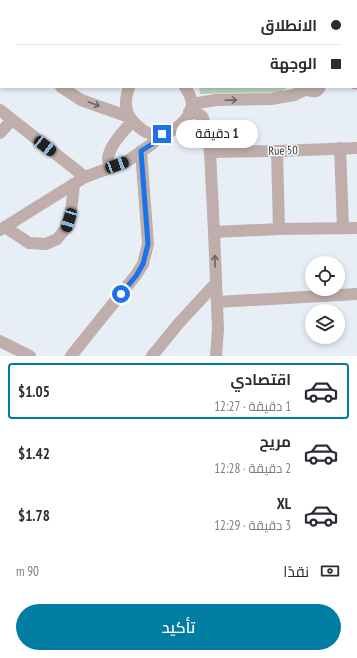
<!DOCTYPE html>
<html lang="ar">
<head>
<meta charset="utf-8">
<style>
	body { margin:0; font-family:"PT Sans Narrow",Cairo,sans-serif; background:#f7f7f7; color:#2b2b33; direction:rtl; height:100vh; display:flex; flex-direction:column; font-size:15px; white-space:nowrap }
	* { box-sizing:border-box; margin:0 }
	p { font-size:13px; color:#7c7c81 }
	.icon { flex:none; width:22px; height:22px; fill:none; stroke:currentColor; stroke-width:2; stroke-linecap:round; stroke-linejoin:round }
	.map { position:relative; height:356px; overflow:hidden; direction:ltr }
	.panel { display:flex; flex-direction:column; background:#fff; flex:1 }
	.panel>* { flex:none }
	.top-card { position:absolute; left:0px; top:0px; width:357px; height:88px; box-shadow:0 2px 6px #0003; direction:rtl; display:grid; align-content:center; height:88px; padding:0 16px; background:#fff }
	.controls { position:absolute; left:305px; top:256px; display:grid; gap:8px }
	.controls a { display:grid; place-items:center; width:40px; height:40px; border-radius:50%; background:#fff; box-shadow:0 2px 6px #0003; font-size:20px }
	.end { position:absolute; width:18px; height:18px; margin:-9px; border:5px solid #1a73e8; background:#fff; box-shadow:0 0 0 2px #fff }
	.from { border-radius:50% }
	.bubble { position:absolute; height:28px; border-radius:14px; background:#fff; box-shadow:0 2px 6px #0003; font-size:13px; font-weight:600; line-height:28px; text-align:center; direction:rtl }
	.car { position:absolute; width:12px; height:24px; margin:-12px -6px; border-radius:5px; box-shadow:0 0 3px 1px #0007; background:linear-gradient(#222 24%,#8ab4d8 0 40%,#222 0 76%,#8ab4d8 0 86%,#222 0) }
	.top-card b { display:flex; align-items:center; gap:14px; height:38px; font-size:15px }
	.top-card b+b { border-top:1px solid #e1e1e2 }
	.top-card i { width:10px; height:10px; background:#2b2b33 }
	ul { padding:7px 0 0; list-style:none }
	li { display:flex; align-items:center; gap:12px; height:56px; margin:0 8px 6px; padding:0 8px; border:2px solid transparent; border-radius:4px }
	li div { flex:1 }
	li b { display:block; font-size:15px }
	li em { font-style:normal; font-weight:600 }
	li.on { border-color:#017da4 }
	li>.icon { width:36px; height:36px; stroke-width:1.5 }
	.pay { display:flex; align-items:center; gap:10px; height:44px; padding:0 16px; font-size:15px }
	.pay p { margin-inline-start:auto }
	.button { display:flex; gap:8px; margin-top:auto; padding:8px 16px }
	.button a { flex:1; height:46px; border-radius:24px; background:#017da4; color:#fff; font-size:16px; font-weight:600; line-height:46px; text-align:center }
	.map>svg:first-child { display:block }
	.green { fill:#bcd4bc }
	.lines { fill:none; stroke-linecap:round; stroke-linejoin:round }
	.minor { stroke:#bfaeab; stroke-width:12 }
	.oneway { stroke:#6a6566 }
	.route { stroke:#1a73e8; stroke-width:5 }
	.labels { text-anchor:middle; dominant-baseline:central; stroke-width:3; stroke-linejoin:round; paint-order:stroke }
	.street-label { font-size:12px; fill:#323538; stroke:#f9fbfe }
</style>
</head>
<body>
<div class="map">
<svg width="357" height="356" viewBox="0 0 357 356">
	<rect width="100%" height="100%" fill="#e8eef6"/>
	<polygon class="green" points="199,87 288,87 281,92 200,94"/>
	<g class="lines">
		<g class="minor">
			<polyline points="38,0 40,1"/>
			<polyline points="264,0 264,1"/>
			<polyline points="317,0 317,1"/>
			<polyline points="94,1 95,0"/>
			<polyline points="356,15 357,15"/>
			<polyline points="0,43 1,44"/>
			<polyline points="356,84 357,84"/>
			<polyline points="61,87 81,100 129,117"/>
			<path d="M129,87C123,105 125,116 140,128C145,133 153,135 160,134C174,133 191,119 192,104C192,99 188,91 185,87"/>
			<path d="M306,87C310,93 317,93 320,87"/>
			<polyline points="192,104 216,100 271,99 294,95 307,89"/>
			<polyline points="0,110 85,177"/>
			<polyline points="189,112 198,114 202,116 205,123 210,152 214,232 218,329 216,356"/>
			<polyline points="0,133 12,120"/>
			<polyline points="340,148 343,228"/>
			<polyline points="277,151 279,229"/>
			<polyline points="210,152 277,151 357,148"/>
			<path d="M109,168C109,165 108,161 108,158C110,145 124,130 132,122"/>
			<polyline points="5,227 29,243 46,244 57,239 67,227 71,212 74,184"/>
			<polyline points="0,230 85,177 126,162 152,144 162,134"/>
			<polyline points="214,232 279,229 357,228"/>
			<polyline points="217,302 357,294"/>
			<polyline points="0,341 30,356"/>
			<polyline points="71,356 136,275 143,264 148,244 141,151"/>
			<polyline points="152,356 179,323 216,283"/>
		</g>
	</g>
	<defs><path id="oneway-shaft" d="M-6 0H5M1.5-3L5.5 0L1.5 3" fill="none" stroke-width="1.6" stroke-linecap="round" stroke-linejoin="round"/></defs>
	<g class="oneway">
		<use href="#oneway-shaft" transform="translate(231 100) rotate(-2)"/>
		<use href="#oneway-shaft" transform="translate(94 104) rotate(20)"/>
		<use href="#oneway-shaft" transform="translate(215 261) rotate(-91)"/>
	</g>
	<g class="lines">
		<polyline class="route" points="121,294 136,276 143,264 148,244 141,151 152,144 162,134"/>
	</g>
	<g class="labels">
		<g class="street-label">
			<text transform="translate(283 150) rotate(-2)">Rue 50</text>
		</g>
	</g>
</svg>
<div class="controls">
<a><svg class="icon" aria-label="locate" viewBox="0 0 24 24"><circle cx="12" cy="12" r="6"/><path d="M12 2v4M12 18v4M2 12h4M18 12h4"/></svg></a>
<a><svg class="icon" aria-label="layers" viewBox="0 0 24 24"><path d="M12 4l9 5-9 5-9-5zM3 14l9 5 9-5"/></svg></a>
</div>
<i class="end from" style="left:121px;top:294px"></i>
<i class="end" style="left:162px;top:134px"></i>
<div class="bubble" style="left:176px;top:120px;width:82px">1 دقيقة</div>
<i class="car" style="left:45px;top:146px;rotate:128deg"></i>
<i class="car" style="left:117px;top:165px;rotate:70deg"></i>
<i class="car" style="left:69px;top:220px;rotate:197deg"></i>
<div class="top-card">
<b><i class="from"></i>الانطلاق</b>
<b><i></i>الوجهة</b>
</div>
</div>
<section class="panel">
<ul>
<li class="on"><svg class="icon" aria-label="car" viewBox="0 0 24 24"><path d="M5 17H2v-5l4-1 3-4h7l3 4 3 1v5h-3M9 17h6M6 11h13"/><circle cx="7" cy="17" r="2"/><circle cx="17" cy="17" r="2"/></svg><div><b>اقتصادي</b><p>1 دقيقة · 12:27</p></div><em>$1.05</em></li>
<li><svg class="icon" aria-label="car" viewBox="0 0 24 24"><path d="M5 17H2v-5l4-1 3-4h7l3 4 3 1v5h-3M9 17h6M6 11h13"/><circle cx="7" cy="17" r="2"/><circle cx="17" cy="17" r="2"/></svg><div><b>مريح</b><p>2 دقيقة · 12:28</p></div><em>$1.42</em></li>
<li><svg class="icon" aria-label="car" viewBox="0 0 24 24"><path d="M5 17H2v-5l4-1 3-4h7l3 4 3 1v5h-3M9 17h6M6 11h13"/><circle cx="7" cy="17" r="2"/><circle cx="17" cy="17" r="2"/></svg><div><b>XL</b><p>3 دقيقة · 12:29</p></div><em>$1.78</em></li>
</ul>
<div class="pay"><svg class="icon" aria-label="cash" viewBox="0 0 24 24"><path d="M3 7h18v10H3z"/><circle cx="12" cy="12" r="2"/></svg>نقدًا<p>90 m</p></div>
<div class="button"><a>تأكيد</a></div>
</section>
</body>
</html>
